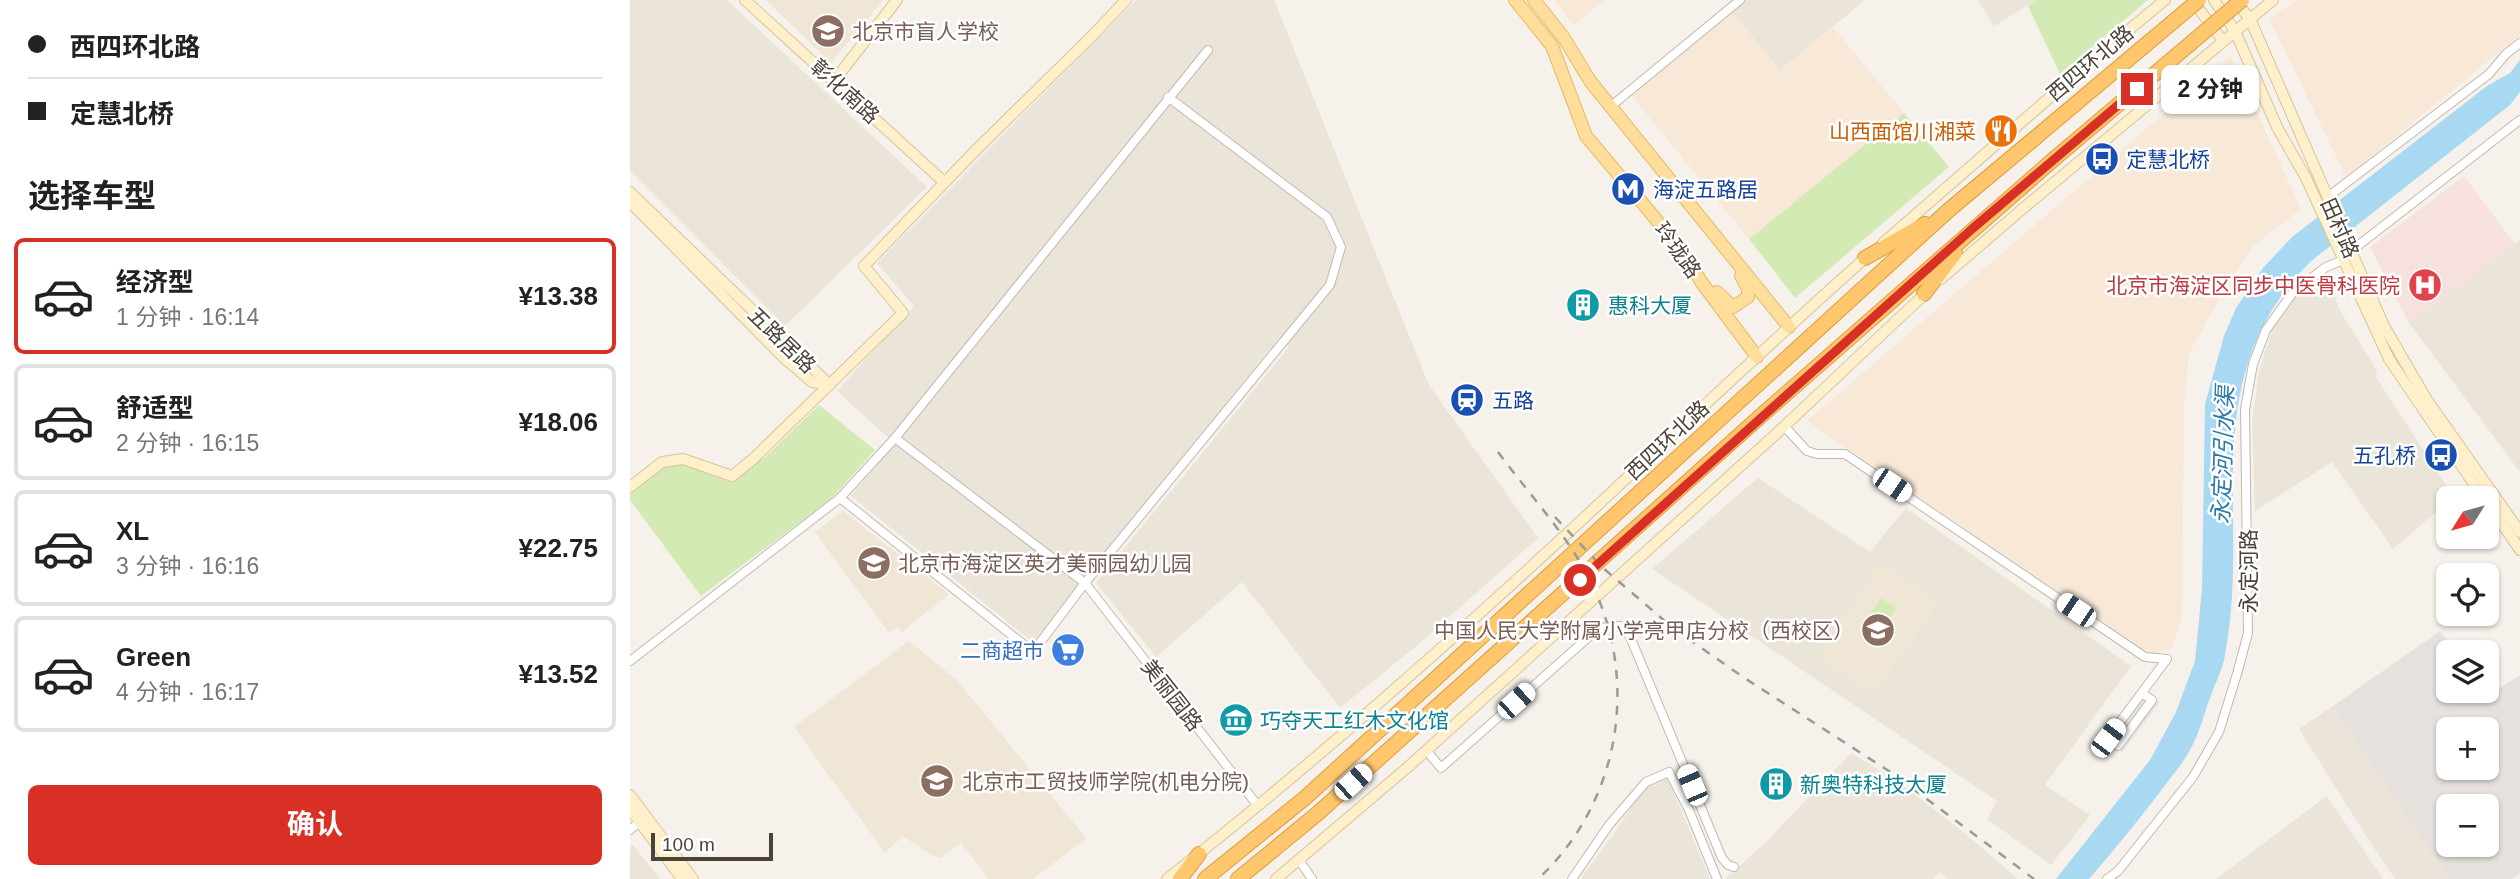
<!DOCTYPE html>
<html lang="zh">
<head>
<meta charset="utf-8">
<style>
	body { margin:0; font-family:Arial,"Noto Sans SC",sans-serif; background:#f6f6f6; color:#222; height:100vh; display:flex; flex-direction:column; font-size:26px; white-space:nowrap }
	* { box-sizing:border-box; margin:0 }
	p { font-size:23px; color:#767676 }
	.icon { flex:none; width:38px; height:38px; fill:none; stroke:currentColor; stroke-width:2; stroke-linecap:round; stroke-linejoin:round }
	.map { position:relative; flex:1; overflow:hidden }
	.drawer { display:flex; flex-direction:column; background:#fff; width:630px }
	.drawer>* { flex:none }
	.guide { display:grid; align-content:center; height:154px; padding:0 28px; background:#fff }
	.needle { width:46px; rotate:233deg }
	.buttons { position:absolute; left:1806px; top:486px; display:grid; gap:14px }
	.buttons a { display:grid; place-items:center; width:63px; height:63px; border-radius:10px; background:#fff; box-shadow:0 2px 5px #0004; font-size:35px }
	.scale { position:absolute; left:21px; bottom:18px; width:122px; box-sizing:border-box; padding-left:7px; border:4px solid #4b4338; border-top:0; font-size:19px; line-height:24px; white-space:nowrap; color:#4b4338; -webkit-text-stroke:5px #fff; paint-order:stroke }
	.end { position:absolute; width:32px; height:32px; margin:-16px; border:9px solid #d93025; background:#fff; box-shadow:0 0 0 4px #fff }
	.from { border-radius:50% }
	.bubble { position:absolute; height:49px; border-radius:10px; background:#fff; box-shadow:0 2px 5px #0004; font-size:23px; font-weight:700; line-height:49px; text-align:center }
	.car { position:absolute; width:21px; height:42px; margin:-21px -10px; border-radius:9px; box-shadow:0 0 5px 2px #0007; background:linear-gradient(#fff 24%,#345 0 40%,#fff 0 76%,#345 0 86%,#fff 0) }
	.guide b { display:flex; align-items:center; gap:24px; height:66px; font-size:26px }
	.guide b+b { border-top:2px solid #e0e0e0 }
	.guide i { width:18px; height:18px; background:#222 }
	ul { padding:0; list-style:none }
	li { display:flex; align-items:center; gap:21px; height:116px; margin:0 14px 10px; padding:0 14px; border:4px solid #e0e0e0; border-radius:10px }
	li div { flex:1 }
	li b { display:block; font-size:26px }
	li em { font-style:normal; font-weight:700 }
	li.on { border-color:#d93025 }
	li>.icon { width:63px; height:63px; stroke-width:1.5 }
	h2 { padding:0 28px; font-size:32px; line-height:84px }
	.cta { display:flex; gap:14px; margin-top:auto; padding:14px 28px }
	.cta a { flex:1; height:80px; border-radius:10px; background:#d93025; color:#fff; font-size:28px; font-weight:700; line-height:80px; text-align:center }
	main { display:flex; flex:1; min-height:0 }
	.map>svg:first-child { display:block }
	.residential { fill:#eae4d9 }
	.commercial { fill:#f7e8d7 }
	.industrial { fill:#e6e1dc; fill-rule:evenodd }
	.education { fill:#efe6d5 }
	.medical { fill:#f6e1df }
	.green { fill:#d4eab4 }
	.parking { fill:#e5e2df }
	.water { fill:#a8d8f2 }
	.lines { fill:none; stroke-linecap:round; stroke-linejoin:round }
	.street-casing { stroke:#c2b9ad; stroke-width:10 }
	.secondary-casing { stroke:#d6c49a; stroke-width:12 }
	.primary-casing { stroke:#e7ba68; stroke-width:14 }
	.highway-casing { stroke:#e19b3a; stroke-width:16 }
	.street { stroke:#fff; stroke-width:8 }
	.secondary { stroke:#fff0cc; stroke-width:10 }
	.primary { stroke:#ffdd9b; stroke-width:12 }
	.highway { stroke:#ffc76d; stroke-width:14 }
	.rail { stroke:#9a9a9a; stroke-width:2.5; stroke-dasharray:9 9; stroke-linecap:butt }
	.highway-bridge-casing { stroke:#e19b3a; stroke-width:16; stroke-linecap:butt }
	.highway-bridge { stroke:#ffc76d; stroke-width:14 }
	.route { stroke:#d93025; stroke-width:9 }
	.labels { text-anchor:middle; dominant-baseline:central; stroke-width:5; stroke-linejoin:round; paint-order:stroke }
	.education-label { font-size:21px; fill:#785e54; stroke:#fff; text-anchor:start }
	.street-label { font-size:21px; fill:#4b4338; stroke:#fff }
	.food-label { font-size:21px; fill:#c56008; stroke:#fff; text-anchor:end }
	.transit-label { font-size:21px; fill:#164399; stroke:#fff; text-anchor:start }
	.health-label { font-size:21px; fill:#be3a42; stroke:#fff; text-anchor:end }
	.culture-label { font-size:21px; fill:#0d838f; stroke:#fff; text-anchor:start }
	.shop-label { font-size:21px; fill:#366cbe; stroke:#fff; text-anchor:end }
	.water-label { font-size:23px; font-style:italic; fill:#2b7aa9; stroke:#fff }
</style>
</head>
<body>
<main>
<section class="drawer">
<div class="guide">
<b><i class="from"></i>西四环北路</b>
<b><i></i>定慧北桥</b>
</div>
<h2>选择车型</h2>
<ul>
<li class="on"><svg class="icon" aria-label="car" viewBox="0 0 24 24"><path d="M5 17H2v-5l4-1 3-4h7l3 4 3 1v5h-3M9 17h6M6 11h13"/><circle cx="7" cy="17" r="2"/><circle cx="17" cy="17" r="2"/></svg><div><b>经济型</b><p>1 分钟 · 16:14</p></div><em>¥13.38</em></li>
<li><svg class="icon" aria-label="car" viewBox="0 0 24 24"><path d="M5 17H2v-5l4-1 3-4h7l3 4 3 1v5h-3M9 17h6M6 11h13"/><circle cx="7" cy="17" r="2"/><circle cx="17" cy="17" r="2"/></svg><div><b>舒适型</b><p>2 分钟 · 16:15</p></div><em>¥18.06</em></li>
<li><svg class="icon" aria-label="car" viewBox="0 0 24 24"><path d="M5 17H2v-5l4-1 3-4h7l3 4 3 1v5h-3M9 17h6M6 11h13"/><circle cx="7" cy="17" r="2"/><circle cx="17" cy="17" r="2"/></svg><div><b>XL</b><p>3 分钟 · 16:16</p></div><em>¥22.75</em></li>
<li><svg class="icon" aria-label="car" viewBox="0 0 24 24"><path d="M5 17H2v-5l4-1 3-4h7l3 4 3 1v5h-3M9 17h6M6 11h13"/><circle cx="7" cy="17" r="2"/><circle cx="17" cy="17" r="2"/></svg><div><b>Green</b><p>4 分钟 · 16:17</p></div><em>¥13.52</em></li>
</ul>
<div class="cta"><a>确认</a></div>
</section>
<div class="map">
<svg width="1890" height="879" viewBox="0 0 1890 879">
	<rect width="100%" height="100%" fill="#f6f2eb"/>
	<g class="residential">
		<polygon points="0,0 97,0 297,187 155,326 0,171"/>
		<polygon points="506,0 644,0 799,385 908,538 791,642 710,708 612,582 526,657 466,583 659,347 649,338 404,643 221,496 265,444 207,391 284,306 247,263"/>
		<polygon points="1115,0 1235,0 1150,70 1101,11"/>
		<polygon points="1348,0 1406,0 1364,26"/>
		<polygon points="1890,240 1890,472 1779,323"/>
		<polygon points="1698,273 1709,309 1747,371 1746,377 1824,497 1818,499 1818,502 1763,549 1702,462 1625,511 1622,422 1629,371 1642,331 1669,292 1684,277"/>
		<polygon points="1128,478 1240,552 1276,508 1501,666 1415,785 1460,815 1421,865 1357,819 1367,801 1022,569"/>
		<polygon points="1703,706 1819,879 1765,879 1740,842 1669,729"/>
		<polygon points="1221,753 1267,781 1331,830 1388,879 1318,879 1310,872 1303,879 1095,879 1136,842"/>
		<polygon points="1037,777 1080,879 950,879 986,831 1009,796 1018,786"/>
		<polygon points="1697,796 1753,879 1586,879"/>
		<polygon points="3,845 30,879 0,879 0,847"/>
	</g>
	<g class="commercial">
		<polygon points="924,0 974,0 944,25"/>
		<polygon points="1667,0 1890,0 1890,35 1716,177 1639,18"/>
		<polygon points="1101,11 1150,70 1203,27 1274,113 1119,239 1000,94"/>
		<polygon points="1601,56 1671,209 1623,246 1594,291 1559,354 1554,409 1552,619 1541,649 1520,654 1177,421"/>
	</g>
	<path class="industrial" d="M1810,631L1827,653H1818V691H1856L1859,695L1890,675V873L1881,879H1819L1703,706ZM1818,730H1857V768H1818ZM1818,807H1857V845H1818Z"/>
	<g class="education">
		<polygon points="136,0 253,0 201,63"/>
		<polygon points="213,511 319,594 272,632 268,627 259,633 185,532"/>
		<polygon points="1246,567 1257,568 1269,574 1310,601 1243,695 1189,659"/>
		<polygon points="279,641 327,680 456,838 403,879 359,879 331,843 310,858 301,855 273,836 255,853 164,727"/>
	</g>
	<polygon class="medical" points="1834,176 1885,244 1779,323 1740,247"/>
	<g class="green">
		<polygon points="1406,0 1518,0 1430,74 1398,6"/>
		<polygon points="1274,113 1319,167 1165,298 1119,239"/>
		<polygon points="189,405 245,450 201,499 71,596 0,500 0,494 33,466 52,464 100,482 135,457"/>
		<polygon points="1251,598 1266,608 1245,639 1230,630"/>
	</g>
	<polygon class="parking" points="1510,687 1530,702 1492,752 1472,737"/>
	<path class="water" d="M1890,60V92L1880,105L1680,262C1563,381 1622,512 1595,655C1593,668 1586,682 1581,695C1574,713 1570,733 1560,750C1554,762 1544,773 1536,784C1511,817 1486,848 1459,879H1426L1520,760L1546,712L1565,661L1572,589L1575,404L1594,336L1606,308L1633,268L1662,237L1857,86L1880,73Z"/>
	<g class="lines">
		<g class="street-casing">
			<g id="street">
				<polyline points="980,107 1110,0"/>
				<polyline points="1703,193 1859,74 1876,54 1890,43"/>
				<polyline points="1721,251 1890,120"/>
				<polyline points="1154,426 1177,451 1187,454 1215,454 1515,657 1537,659 1478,738 1488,746 1522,700 1512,693"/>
				<polyline points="265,438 455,583 628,806"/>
				<polyline points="210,498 403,652 455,583 700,285 711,247 697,217 538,97"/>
				<polyline points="0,661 210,498 265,438 578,50"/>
				<polyline points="796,750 811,768 962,634 971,628 990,626 997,631 1001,639 1092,858 1098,865 1104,867"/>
				<polyline points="0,830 14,818"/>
				<polyline points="669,860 682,879"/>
				<polyline points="942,879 979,825 1016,782 1039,772 1059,810 1087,879"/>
				<polyline points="1477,879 1488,871 1563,777 1589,732 1607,674 1618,633 1615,409 1623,364 1636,330 1664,291 1696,267 1713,260"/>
			</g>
		</g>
		<g class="secondary-casing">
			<g id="secondary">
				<polyline points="115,0 314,182"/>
				<polyline points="1562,0 1593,41"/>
				<polyline points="1584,0 1605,31 1647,127 1676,178 1759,359 1854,499"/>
				<polyline points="1605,0 1620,19 1754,326 1797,400 1890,532"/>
				<polyline points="204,81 267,0"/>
				<polyline points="0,192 200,385"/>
				<polyline points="0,202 154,358 182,382 197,384"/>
				<polyline points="1253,243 1465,58 1535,0"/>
				<polyline points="1311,279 1390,211 1643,0"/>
				<polyline points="0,487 32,462 53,459 102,476 123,459 273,313 234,266 347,149 461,37 496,0"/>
				<polyline points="1857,502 1890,550"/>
				<polyline points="0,795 63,879"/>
				<polyline points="0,809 52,879"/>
				<path d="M537,879C687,761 829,634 969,504C1059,420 1148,335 1241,253"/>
				<polyline points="646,879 778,767 1146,434 1299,290"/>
			</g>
		</g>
		<g class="primary-casing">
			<g id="primary">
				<polyline points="885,0 922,46 956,136 1051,249 1072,283 1127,357"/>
				<polyline points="904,0 934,38 960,81 1159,327"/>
				<polyline points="1087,292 1103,307 1118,297 1118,289 1111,276"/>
			</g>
		</g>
		<g class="highway-casing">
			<g id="highway">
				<polyline points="1235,258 1295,224"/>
				<polyline points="1294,294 1325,253"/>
				<polyline points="550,879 569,854"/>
				<polyline points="575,879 675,798 1320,209 1405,138"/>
				<polyline points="608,879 687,814 1133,414 1424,159"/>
			</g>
		</g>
		<use href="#street" class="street"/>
		<use href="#secondary" class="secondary"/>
		<use href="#primary" class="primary"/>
		<use href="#highway" class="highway"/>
		<g class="rail">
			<path d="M868,452C896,490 929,526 953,567C1012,669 994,799 908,879"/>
			<polyline points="925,517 973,568 1043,628 1113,677 1262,773 1404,879"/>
		</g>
		<g class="highway-bridge-casing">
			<g id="highway-bridge">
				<polyline points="1405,138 1569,0"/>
				<polyline points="1424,159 1612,0"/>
			</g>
		</g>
		<use href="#highway-bridge" class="highway-bridge"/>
	</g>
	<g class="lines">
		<polyline class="route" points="950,580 1342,229 1507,89"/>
	</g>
	<defs>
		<g id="school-disc" transform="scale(1.75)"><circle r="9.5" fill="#8d6e63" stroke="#fff"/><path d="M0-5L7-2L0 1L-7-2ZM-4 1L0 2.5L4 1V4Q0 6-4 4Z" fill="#fff"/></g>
		<g id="restaurant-disc" transform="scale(1.75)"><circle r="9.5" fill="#e8710a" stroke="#fff"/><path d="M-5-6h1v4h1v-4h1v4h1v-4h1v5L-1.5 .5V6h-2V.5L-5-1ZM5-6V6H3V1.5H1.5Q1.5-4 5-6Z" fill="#fff"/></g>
		<g id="bus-disc" transform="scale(1.75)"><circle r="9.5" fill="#1a4fb4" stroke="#fff"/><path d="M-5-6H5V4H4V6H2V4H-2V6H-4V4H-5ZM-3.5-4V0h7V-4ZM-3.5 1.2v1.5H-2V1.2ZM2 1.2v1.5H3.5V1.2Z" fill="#fff"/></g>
		<g id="metro-disc" transform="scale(1.75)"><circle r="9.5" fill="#1a4fb4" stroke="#fff"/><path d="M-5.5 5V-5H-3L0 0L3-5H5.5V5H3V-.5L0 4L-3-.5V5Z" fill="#fff"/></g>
		<g id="hospital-disc" transform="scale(1.75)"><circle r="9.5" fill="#e0444e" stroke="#fff"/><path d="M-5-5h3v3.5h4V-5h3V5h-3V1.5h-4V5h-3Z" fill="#fff"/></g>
		<g id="building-disc" transform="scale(1.75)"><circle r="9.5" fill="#0f9aa8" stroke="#fff"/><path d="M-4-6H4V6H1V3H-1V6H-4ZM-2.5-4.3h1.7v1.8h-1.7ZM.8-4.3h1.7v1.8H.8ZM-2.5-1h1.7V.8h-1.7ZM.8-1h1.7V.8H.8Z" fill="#fff"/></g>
		<g id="station-disc" transform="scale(1.75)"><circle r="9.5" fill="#1a4fb4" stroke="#fff"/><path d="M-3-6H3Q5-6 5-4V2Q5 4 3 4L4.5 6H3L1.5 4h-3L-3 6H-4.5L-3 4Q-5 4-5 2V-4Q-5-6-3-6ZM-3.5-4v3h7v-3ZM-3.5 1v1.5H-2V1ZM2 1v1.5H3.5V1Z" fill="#fff"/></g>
		<g id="supermarket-disc" transform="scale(1.75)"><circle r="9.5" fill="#3f7fe0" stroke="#fff"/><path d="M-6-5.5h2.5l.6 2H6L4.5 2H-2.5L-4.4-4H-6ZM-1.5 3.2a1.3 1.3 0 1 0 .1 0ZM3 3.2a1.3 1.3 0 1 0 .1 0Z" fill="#fff"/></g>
		<g id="museum-disc" transform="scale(1.75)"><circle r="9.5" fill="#0f9aa8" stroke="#fff"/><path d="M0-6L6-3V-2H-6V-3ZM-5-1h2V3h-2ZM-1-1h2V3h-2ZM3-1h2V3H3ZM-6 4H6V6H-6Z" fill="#fff"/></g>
		<g id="university-disc" transform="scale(1.75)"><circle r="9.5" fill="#8d6e63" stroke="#fff"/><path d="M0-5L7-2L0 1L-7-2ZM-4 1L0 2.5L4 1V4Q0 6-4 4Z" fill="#fff"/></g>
	</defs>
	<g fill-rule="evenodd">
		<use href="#school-disc" x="198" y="31"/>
		<use href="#restaurant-disc" x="1371" y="131"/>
		<use href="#bus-disc" x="1472" y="159"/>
		<use href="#metro-disc" x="998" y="189"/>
		<use href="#hospital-disc" x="1795" y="285"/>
		<use href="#building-disc" x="953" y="305"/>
		<use href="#station-disc" x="837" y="400"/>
		<use href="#bus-disc" x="1811" y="455"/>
		<use href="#school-disc" x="244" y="563"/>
		<use href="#school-disc" x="1248" y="630"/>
		<use href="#supermarket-disc" x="438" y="650"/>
		<use href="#museum-disc" x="606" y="720"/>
		<use href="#university-disc" x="307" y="781"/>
		<use href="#building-disc" x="1146" y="784"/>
	</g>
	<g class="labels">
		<g class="education-label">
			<text x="222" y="31">北京市盲人学校</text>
			<text x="268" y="563">北京市海淀区英才美丽园幼儿园</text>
			<text x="1224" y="630" text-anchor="end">中国人民大学附属小学亮甲店分校（西校区）</text>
			<text x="332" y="781">北京市工贸技师学院(机电分院)</text>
		</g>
		<g class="street-label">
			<text transform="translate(1460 63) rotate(-40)">西四环北路</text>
			<text transform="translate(215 91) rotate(42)">彰化南路</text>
			<text transform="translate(1710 228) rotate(66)">田村路</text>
			<text transform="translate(1048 250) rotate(54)">玲珑路</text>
			<text transform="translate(152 340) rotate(44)">五路居路</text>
			<text transform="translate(1037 440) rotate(-43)">西四环北路</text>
			<text transform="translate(1618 571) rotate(-90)">永定河路</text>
			<text transform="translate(542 695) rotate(52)">美丽园路</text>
		</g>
		<g class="food-label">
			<text x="1346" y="131">山西面馆川湘菜</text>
		</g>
		<g class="transit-label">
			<text x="1496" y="159">定慧北桥</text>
			<text x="1023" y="189">海淀五路居</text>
			<text x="862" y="400">五路</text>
			<text x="1786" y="455" text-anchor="end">五孔桥</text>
		</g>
		<g class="health-label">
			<text x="1770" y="285">北京市海淀区同步中医骨科医院</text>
		</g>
		<g class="culture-label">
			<text x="978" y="305">惠科大厦</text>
			<text x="630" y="720">巧夺天工红木文化馆</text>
			<text x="1170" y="784">新奥特科技大厦</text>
		</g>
		<g class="shop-label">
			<text x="414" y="650">二商超市</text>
		</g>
		<g class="water-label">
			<text transform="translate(1593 455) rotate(-88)">永定河引水渠</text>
		</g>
	</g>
</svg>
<div class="buttons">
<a><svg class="needle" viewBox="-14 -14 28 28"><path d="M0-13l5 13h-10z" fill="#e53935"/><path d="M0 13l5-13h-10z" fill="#767676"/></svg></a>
<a><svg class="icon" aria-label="locate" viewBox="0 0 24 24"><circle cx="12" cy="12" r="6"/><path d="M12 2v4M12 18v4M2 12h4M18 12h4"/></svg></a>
<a><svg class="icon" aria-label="layers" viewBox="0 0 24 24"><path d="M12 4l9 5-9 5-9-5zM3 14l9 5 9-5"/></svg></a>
<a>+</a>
<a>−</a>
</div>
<div class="scale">100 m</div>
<i class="end from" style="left:950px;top:580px"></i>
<i class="end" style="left:1507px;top:89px"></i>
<div class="bubble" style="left:1531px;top:65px;width:98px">2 分钟</div>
<i class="car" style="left:1262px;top:485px;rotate:124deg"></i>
<i class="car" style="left:1446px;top:610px;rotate:304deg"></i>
<i class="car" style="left:886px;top:701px;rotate:48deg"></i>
<i class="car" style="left:1478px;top:738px;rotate:37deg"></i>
<i class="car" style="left:723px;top:782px;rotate:48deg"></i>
<i class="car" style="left:1062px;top:785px;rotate:337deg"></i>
</div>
</main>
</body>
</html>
